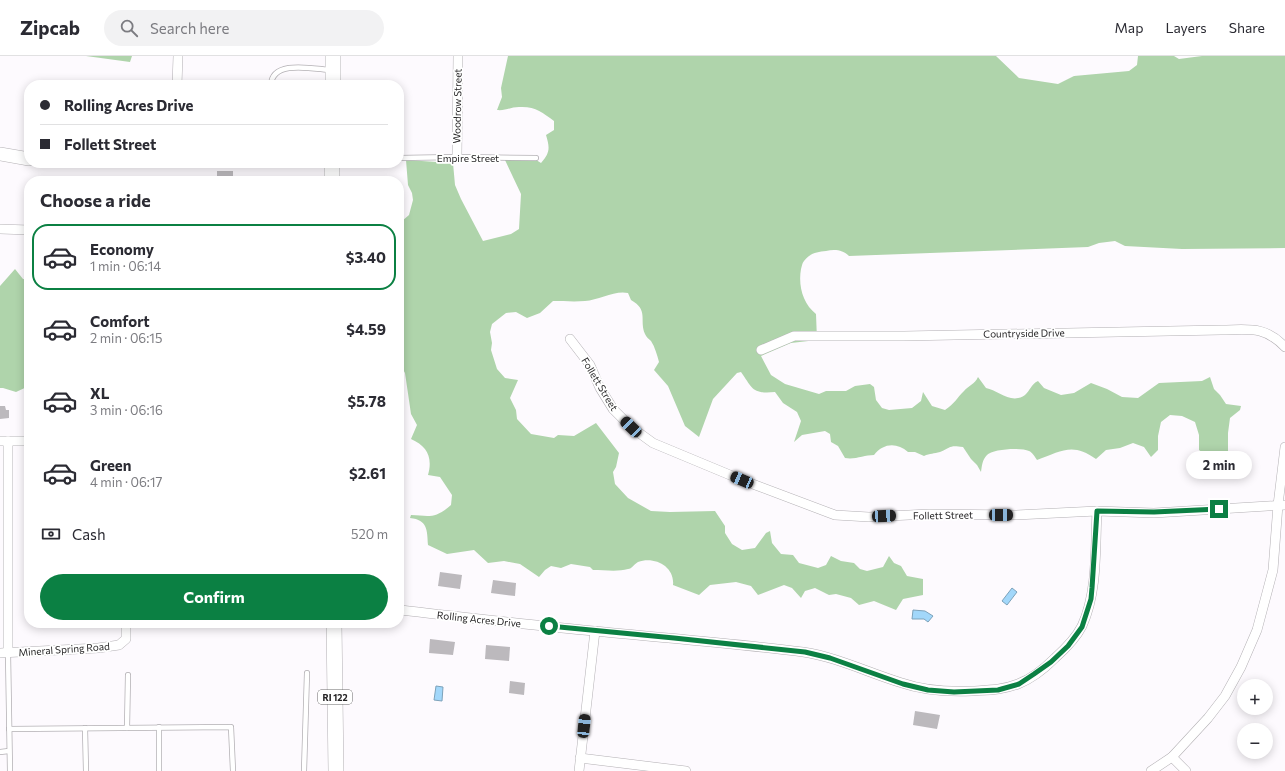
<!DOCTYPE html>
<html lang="en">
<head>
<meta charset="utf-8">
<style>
	body { margin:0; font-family:Commissioner,sans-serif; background:#f2f2f3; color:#2b2b33; height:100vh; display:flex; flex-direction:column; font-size:15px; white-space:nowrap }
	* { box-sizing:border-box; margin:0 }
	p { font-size:13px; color:#7c7c81 }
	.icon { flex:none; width:22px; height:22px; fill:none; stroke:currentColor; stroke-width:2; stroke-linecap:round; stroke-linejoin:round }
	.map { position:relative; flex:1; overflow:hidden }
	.drawer { position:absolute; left:24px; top:120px; width:380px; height:452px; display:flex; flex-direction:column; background:#fff; border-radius:16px; box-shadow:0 2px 10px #0003 }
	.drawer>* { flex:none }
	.hud { position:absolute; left:24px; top:24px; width:380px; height:88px; border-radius:16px; box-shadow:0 2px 10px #0003; display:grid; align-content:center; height:88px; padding:0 16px; background:#fff }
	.tools { position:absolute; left:1237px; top:623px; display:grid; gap:8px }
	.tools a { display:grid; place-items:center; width:36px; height:36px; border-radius:50%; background:#fff; box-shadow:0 2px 10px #0003; font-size:20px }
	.end { position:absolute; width:18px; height:18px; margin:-9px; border:5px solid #0b8043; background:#fff; box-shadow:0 0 0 2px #fff }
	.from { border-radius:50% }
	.bubble { position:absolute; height:28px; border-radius:14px; background:#fff; box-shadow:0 2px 10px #0003; font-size:13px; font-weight:700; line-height:28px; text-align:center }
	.car { position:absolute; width:12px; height:24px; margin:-12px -6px; border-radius:5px; box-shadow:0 0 3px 1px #0007; background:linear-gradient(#222 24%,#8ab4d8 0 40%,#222 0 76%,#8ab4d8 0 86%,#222 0) }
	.hud b { display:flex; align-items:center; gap:14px; height:38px; font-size:15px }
	.hud b+b { border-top:1px solid #e1e1e2 }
	.hud i { width:10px; height:10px; background:#2b2b33 }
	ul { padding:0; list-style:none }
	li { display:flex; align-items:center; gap:12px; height:66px; margin:0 8px 6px; padding:0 8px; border:2px solid transparent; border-radius:16px }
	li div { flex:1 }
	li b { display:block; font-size:15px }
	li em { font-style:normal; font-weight:700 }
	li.current { border-color:#0b8043 }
	li>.icon { width:36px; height:36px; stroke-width:1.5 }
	h2 { padding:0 16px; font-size:18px; line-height:48px }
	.pay { display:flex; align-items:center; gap:10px; height:44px; padding:0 16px; font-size:15px }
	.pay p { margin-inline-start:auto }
	.primary-button { display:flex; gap:8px; margin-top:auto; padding:8px 16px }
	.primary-button a { flex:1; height:46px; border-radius:24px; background:#0b8043; color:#fff; font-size:16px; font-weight:700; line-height:46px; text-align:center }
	header { display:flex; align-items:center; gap:24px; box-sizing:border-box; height:56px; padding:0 20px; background:#fff; border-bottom:1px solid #e1e1e2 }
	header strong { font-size:19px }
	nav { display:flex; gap:22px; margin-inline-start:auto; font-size:14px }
	.search { width:280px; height:36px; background:#f2f2f3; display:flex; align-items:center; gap:10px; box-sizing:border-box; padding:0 14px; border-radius:22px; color:#7c7c81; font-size:15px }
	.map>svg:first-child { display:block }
	.green { fill:#afd4ab }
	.water { fill:#a2d7fa; stroke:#7da2ba }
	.building { fill:#bcb9bd }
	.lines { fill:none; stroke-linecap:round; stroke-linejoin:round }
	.lane-casing { stroke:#b3b0b4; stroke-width:6 }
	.street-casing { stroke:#b3b0b4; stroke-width:10 }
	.secondary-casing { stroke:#b3b0b4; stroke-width:14 }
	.primary-casing { stroke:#b3b0b4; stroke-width:16 }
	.lane { stroke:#fff; stroke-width:4.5 }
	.street { stroke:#fff; stroke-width:9 }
	.secondary { stroke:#fff; stroke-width:13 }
	.primary { stroke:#fff; stroke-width:15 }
	.route { stroke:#0b8043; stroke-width:5 }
	.labels { text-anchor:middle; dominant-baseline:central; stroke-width:3.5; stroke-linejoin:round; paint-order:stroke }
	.shield { fill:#fff; stroke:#676667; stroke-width:1 }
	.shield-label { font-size:9px; font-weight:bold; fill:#262526 }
	.street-label { font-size:10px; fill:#262526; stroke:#fff }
</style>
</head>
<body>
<header>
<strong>Zipcab</strong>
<div class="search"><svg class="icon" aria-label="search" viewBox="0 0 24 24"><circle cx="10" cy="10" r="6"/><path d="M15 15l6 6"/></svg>Search here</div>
<nav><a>Map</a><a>Layers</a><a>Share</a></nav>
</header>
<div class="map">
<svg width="1285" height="715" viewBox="0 0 1285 715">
	<rect width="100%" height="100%" fill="#fdfafe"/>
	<g class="green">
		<polygon points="86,0 132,0 130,6"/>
		<path d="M508,0H996L1019,22L1058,28L1074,20L1129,15L1137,9L1138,0H1174L1179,3L1202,0H1285V192L1182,193L1125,190L1115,185L1099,187L1088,191L849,200C843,194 835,193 826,195C817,196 810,197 804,205C802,207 802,210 801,213C798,230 803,248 816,258L817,284L791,287L761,300L771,319L785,328L819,338L826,335H846L855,330L870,328L874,331L876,344L882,352L889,354L912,352L921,345L923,336L932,350L945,354C955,347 956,343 964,335C968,330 975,328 978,321L986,332C998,334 1011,349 1025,339C1030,335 1031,328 1038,325L1044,332L1061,339L1074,337L1091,327L1107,333L1122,341L1138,342L1159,327L1202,325L1210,321L1214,333L1220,339L1226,348L1241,350L1240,354L1230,362L1228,377V396L1210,402L1199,394V379L1195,366L1182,360L1170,359L1161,366L1158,380V394L1151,401L1144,391L1133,387L1120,392L1106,394L1096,403C1073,386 1061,395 1037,404C1035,401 1032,396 1029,395C1021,391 992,393 987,399C982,404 982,410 981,416L977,409L971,403L963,391C949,389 952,391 940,396C934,398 930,397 924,400L915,396H908C897,386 883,387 874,399C864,399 855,404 845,402L838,390L831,386L830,378L825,375L802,379L794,386L801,365L797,356L783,347L775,336C752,338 753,333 741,316L737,317L713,343L699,381L685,370L668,330L654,314L659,306C657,299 655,291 651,285C649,283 646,281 645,278C639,264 649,254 631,244L628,237C615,234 599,244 585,245C574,246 563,245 553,245L540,257L527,262L516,256L506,257L492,268L490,276L492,287L491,294L497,313L505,322L518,324L510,342L516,354L517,363L531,378L554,382L558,379L574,380L596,367L619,397L616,411L613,416L615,428L628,442L651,455L670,456L715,455L725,470V477L732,488L742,494L755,492L766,477L770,475L772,487L781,498L793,499L799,507L818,512L826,509L831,500L841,505L854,507L860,513L867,515L883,511L889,500L894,507L901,510L907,520L923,523V539L903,543L896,554L874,545L859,549L851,542L836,538L829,539L815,532L805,535L801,542L792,532L784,529L758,539L751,530L736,526L710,529L699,539L673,529C675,511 655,500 638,506C634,508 632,513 628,513C618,516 604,514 593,514L590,511L571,508L561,512L551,510L545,514L539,521L520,508L504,505L488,507L474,494L447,498L428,489C427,474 428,464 410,462L411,459C430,460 435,463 451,449L452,439L440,421L428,419C433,401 427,390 411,383L417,369L411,358L405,317L399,306V202L404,193V170L402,165L409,159L413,144L412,137L408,129L406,104L453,107L455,129L461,143L483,185L511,178L519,173L521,138L505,104L533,102L541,107C550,97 550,92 546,79L554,74V65C542,56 535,50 519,51C511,51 505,55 497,54L502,41L501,32Z"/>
		<polygon points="15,213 23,223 29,224 29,330 16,336 3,332 0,332 0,230"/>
	</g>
	<g class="water">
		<polygon points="1012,532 1017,536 1007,549 1002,545"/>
		<polygon points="913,554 925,555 933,560 928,566 924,563 912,563"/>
		<polygon points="436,630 443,631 442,645 434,644"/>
	</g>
	<g class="building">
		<rect x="217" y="115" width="16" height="10"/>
		<polygon points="0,350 5,350 6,354 9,354 9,362 0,363"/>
		<polygon points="440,516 462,519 460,533 438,530"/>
		<polygon points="493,524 516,527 515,540 491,537"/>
		<polygon points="430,583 455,586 453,599 429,597"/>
		<polygon points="486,589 510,591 509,605 485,603"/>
		<polygon points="510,625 525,627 524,639 509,637"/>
		<polygon points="915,655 940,659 937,673 913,669"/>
	</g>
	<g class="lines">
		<g class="lane-casing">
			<g id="lane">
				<path d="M271,29C272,3 314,13 331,14"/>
				<polyline points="399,102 457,101 536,102"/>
				<polyline points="8,597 10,715"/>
				<polyline points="159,671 159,715"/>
				<polyline points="85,672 86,715"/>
				<polyline points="127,672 128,619"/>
				<polyline points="9,673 231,671 233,715"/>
				<polyline points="0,696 9,695"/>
				<polyline points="304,715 307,617"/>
			</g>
		</g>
		<g class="street-casing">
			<g id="street">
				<polyline points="177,29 178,0"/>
				<polyline points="457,101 458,0"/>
				<polyline points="0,173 29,174"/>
				<polyline points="570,283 590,309 600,332 613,353 631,371 653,387 742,424 835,459 869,461 929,458 1016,459 1097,455 1154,457 1285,449"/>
				<path d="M761,294L794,280H904L1221,274C1248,274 1264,269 1285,291"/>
				<polyline points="0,385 29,385"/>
				<polyline points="8,385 8,597"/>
				<path d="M399,554C464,561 529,569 594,575C664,582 733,587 803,596C837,601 869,617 902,627C925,635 948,636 972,635C988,634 1003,634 1018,628C1031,623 1045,612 1055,602C1065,593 1076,582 1082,570C1098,535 1095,492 1097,455"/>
				<polyline points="0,597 98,592 119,589 126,583 126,567"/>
				<polyline points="1172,701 1186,715"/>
				<polyline points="580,702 686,715"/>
				<polyline points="579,715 595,575"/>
				<polyline points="1151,715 1172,701 1208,662 1225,640 1241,611 1257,574 1273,514 1278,449 1285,391"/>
			</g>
		</g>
		<g class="secondary-casing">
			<polyline id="secondary" points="0,98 29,103"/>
		</g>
		<g class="primary-casing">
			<g id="primary">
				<polyline points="333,29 333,0"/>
				<polyline points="332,125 332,107"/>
				<polyline points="334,567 336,715"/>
			</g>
		</g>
		<use href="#lane" class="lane"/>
		<use href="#street" class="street"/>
		<use href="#secondary" class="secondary"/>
		<use href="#primary" class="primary"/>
	</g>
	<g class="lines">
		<polyline class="route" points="549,570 674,582 805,596 830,602 903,628 928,634 954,636 998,634 1019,628 1034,618 1051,606 1068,590 1082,571 1091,543 1092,532 1097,455 1154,456 1219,453"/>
	</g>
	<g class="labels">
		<rect class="shield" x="318" y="634" width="34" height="14" rx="3"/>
		<g class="shield-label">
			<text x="335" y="641">RI 122</text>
		</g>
		<g class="street-label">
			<text transform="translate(457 50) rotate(-89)">Woodrow Street</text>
			<text x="468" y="102">Empire Street</text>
			<text transform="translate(1024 277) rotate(-1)">Countryside Drive</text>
			<text transform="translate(600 328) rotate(59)">Follett Street</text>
			<text transform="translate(943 459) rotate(-1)">Follett Street</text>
			<text transform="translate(479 563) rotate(6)">Rolling Acres Drive</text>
			<text transform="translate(64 593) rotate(-4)">Mineral Spring Road</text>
		</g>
	</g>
</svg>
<div class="tools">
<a>+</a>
<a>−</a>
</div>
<i class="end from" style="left:549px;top:570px"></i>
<i class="end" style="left:1219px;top:453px"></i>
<div class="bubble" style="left:1186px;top:395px;width:66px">2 min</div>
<i class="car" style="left:631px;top:371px;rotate:314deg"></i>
<i class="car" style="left:742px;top:424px;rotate:293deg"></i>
<i class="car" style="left:1001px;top:459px;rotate:90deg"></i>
<i class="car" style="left:884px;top:460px;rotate:87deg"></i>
<i class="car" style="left:584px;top:670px;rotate:6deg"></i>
<div class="hud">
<b><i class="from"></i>Rolling Acres Drive</b>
<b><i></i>Follett Street</b>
</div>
<section class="drawer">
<h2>Choose a ride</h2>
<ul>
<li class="current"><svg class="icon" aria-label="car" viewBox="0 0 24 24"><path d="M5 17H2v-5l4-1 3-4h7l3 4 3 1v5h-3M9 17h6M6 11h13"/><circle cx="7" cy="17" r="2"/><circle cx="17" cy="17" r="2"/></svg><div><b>Economy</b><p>1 min · 06:14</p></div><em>$3.40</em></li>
<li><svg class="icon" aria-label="car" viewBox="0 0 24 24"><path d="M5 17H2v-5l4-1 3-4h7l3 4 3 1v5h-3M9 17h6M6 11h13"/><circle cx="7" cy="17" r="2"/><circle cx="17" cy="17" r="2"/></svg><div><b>Comfort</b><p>2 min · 06:15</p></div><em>$4.59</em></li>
<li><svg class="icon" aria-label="car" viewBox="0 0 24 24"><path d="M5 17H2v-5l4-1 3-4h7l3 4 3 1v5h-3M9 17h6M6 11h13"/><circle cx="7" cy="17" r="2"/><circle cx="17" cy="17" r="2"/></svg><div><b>XL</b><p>3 min · 06:16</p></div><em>$5.78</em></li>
<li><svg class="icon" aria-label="car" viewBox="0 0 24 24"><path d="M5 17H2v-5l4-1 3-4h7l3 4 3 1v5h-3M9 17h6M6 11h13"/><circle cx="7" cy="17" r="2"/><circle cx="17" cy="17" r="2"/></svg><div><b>Green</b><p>4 min · 06:17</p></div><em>$2.61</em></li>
</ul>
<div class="pay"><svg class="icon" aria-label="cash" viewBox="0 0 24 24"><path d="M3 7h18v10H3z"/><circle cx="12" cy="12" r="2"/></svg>Cash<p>520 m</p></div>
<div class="primary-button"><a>Confirm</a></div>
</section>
</div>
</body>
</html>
